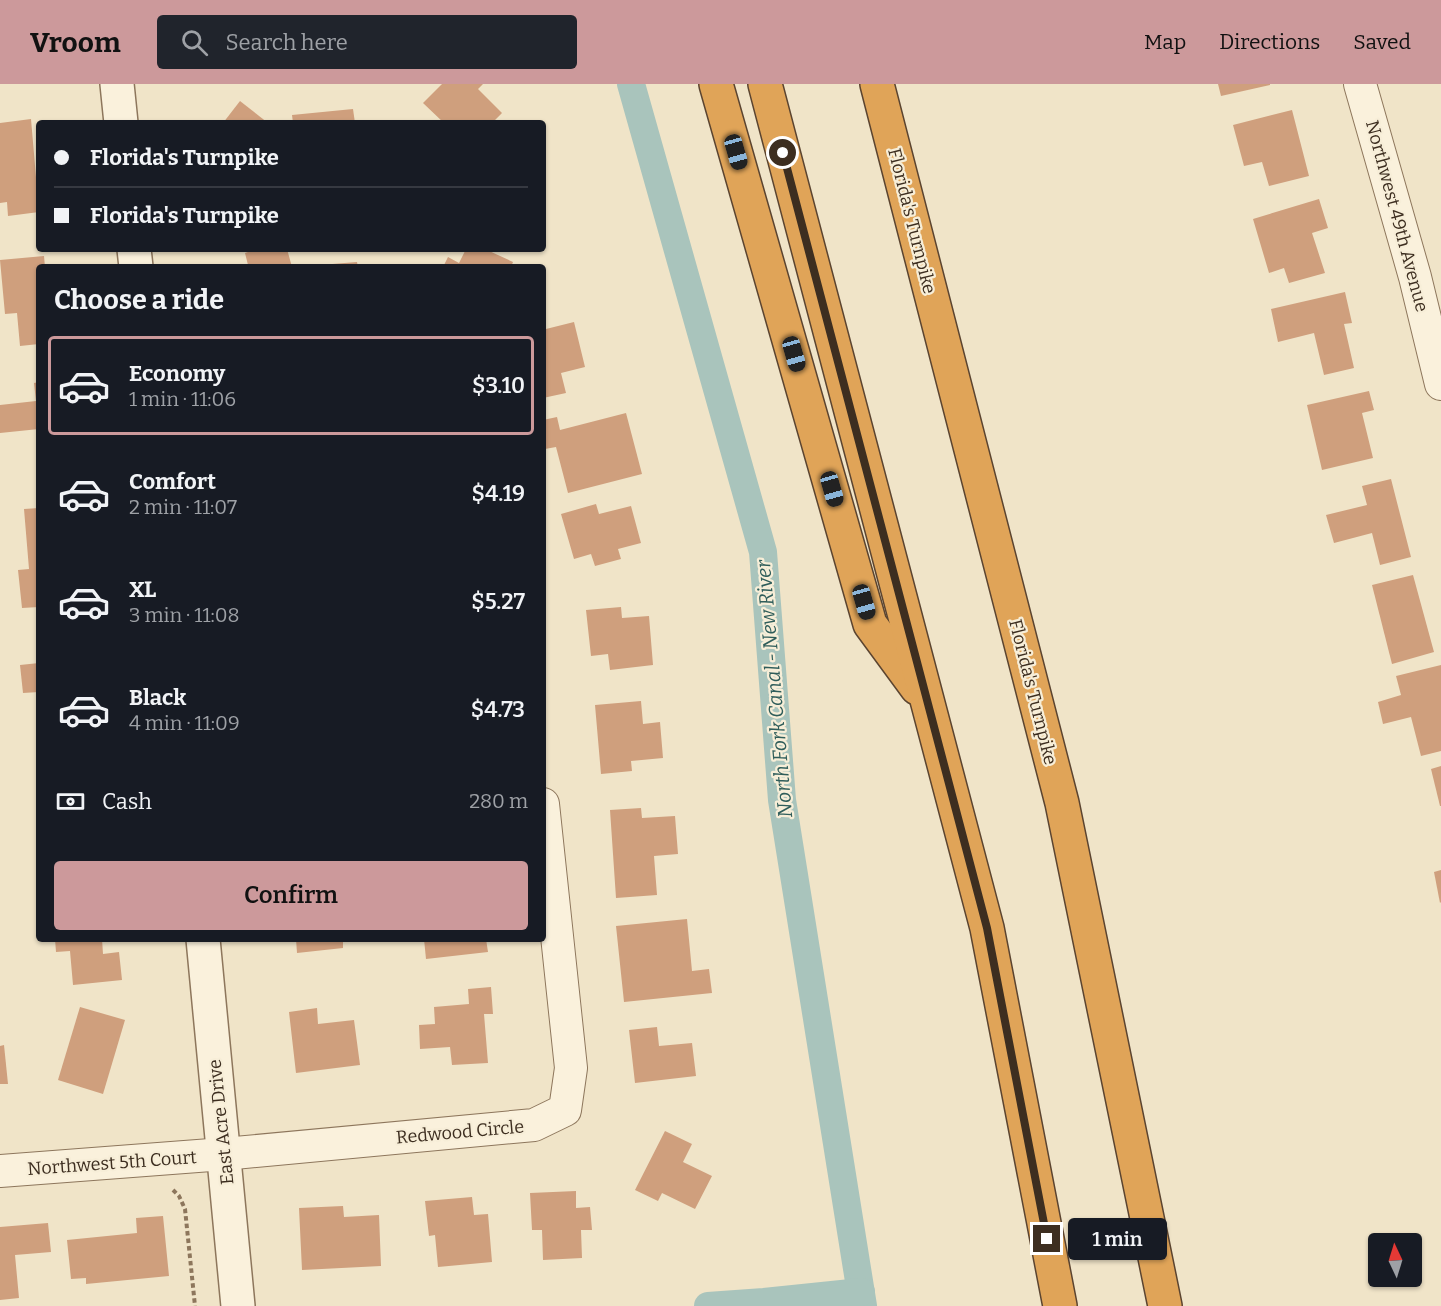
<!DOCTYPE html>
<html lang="en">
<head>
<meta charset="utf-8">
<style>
	body { margin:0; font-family:Bitter,serif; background:#20242c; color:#f1f3f6; height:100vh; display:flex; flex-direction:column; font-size:22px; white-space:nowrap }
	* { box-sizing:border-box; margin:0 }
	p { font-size:20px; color:#9ea1a6 }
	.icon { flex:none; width:33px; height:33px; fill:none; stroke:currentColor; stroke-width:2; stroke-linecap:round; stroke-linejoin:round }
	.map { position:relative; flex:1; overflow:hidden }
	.side { position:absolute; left:36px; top:180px; width:510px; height:678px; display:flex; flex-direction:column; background:#171b24; border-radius:6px; box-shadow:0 2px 4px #0004 }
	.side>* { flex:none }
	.guide { position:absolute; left:36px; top:36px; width:510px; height:132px; border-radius:6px; box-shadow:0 2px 4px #0004; display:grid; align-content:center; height:132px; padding:0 18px; background:#171b24 }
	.needle { width:39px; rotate:356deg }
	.controls { position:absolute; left:1368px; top:1149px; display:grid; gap:12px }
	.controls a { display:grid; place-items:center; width:54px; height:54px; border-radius:6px; background:#171b24; box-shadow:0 2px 4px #0004; font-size:30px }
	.end { position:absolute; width:27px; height:27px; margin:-14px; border:8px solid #3d2e20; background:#fff; box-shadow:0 0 0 3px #fff }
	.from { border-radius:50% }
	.bubble { position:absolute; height:42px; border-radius:6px; background:#171b24; box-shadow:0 2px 4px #0004; font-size:20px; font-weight:600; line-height:42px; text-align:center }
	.car { position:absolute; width:18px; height:36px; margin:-18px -9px; border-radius:8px; box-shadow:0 0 4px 2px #0007; background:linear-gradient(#222 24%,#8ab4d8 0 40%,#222 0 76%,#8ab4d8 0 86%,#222 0) }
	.guide b { display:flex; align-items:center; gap:21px; height:57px; font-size:22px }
	.guide b+b { border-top:2px solid #363941 }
	.guide i { width:15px; height:15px; background:#f1f3f6 }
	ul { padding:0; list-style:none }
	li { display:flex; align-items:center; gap:18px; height:99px; margin:0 12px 9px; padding:0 6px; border:3px solid transparent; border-radius:6px }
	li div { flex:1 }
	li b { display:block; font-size:22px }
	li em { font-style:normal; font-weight:600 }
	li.on { border-color:#cc999b }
	li>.icon { width:54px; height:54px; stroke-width:1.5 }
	h2 { padding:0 18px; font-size:27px; line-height:72px }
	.pay { display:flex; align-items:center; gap:15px; height:66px; padding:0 18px; font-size:22px }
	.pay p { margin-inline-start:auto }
	.action { display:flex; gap:12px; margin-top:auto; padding:12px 18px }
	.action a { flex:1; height:69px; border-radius:6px; background:#cc999b; color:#111; font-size:24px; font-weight:600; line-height:69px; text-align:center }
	header { display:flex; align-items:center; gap:36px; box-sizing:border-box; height:84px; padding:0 30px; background:#cc999b; color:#111 }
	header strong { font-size:28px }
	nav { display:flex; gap:33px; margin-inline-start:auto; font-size:21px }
	.search { width:420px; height:54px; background:#20242c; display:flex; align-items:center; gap:15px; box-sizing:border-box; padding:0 21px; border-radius:6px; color:#9ea1a6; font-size:22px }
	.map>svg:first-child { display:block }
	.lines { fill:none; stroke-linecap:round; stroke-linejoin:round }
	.canal { stroke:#a9c4bc; stroke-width:28 }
	.building { fill:#cf9f7d }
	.minor-casing { stroke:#8d765c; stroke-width:34 }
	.tertiary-casing { stroke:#8d765c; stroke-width:36 }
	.motorway-casing { stroke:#5b4430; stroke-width:36 }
	.path { stroke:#8d765c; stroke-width:4; stroke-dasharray:4.5 3; stroke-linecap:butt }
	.minor { stroke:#faf1dc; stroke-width:32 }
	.tertiary { stroke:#faf1dc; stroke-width:33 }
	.motorway { stroke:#e0a458; stroke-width:33 }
	.route { stroke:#3d2e20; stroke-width:8 }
	.labels { text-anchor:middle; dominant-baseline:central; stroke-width:4.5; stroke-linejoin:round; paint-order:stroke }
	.street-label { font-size:18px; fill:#3d2e20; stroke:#f7eed8 }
	.water-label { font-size:20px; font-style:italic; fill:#2f5d5a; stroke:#f7eed8 }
</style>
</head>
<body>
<header>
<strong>Vroom</strong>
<div class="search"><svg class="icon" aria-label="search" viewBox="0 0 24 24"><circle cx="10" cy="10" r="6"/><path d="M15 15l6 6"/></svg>Search here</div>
<nav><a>Map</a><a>Directions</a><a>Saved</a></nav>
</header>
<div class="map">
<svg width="1441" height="1222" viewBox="0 0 1441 1222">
	<rect width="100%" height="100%" fill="#f0e4c8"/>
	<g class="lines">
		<g class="canal">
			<polyline points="631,0 763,468 782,716 863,1222"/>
			<polyline points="708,1222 764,1218 861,1208"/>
		</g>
	</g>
	<g class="building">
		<polygon points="442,0 483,0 478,5 502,29 492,39 444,39 423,19"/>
		<polygon points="1218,0 1270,0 1270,1 1221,12"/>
		<polygon points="240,17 268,39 223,39"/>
		<polygon points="353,25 355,39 293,39 292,31"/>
		<polygon points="1292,26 1309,92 1269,102 1262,78 1244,82 1233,41"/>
		<polygon points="31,35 39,128 8,132 7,118 0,119 0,39"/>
		<polygon points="1319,115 1328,144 1312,149 1325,189 1289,199 1284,184 1269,189 1253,135"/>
		<polygon points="257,165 287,165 292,183 243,183 248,181 245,169"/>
		<polygon points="466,165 485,165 513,178 511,183 443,183 448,173 459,179"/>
		<polygon points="44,172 45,183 39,183 39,260 20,262 17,229 5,230 0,176"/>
		<polygon points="357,178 358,183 321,183 320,181"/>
		<polygon points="1345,208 1352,239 1344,240 1354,284 1324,291 1314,249 1278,258 1271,225"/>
		<polygon points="543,238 546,245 574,238 585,283 561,289 566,309 543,314"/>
		<polygon points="39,298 39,345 0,349 0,321 36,317 34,299"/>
		<polygon points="1369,307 1374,326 1362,329 1373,374 1322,386 1307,321"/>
		<polygon points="626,329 642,390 568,409 556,363 545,365 543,356 543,336 557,333 560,346"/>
		<polygon points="1391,395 1411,473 1380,481 1372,449 1334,459 1326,431 1367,421 1362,402"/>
		<polygon points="596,420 599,430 631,422 641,459 618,465 621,475 595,482 591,470 574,475 561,430"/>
		<polygon points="39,424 39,523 22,524 18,486 29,485 24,425"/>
		<polygon points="1413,491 1434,568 1392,580 1372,501"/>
		<polygon points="621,523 622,534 649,532 653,581 610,586 608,570 591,572 586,526"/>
		<polygon points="39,579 39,608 23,609 20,581"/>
		<polygon points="1441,581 1441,667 1421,672 1411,633 1383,640 1378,618 1401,611 1396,592"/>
		<polygon points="641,617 643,640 660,638 663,674 631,677 632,687 601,690 595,621"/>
		<polygon points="1441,682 1441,722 1440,722 1431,685"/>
		<polygon points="641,724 642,734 675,732 678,770 654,772 657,811 616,814 610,726"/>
		<polygon points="1441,786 1441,818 1440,819 1434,788"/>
		<polygon points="687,835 692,887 709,885 712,909 624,918 616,842"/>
		<polygon points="55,855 102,855 103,870 119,868 122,896 73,901 70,867 56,868"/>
		<polygon points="296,855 343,855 343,864 297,869"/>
		<polygon points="424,855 486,855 488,868 426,875"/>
		<polygon points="491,903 493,930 484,930 488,979 452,981 450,963 420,965 419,941 435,940 434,923 469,920 468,905"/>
		<polygon points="80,923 125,936 103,1010 58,996"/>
		<polygon points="317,924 318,940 354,936 360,981 296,989 289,928"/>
		<polygon points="657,943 659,962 692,959 696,992 635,999 629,946"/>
		<polygon points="4,961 8,1000 0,1000 0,962"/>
		<polygon points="665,1047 692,1060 683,1078 712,1092 695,1125 662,1109 658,1117 635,1106"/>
		<polygon points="576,1107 576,1124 590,1123 592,1146 581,1146 582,1174 543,1176 542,1146 532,1146 530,1109"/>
		<polygon points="472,1113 474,1131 488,1130 492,1178 438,1183 435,1151 429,1152 425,1117"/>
		<polygon points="343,1122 344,1133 379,1131 381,1182 302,1186 299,1124"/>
		<polygon points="163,1132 169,1192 86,1200 86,1194 71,1195 67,1156 137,1149 136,1134"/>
		<polygon points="48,1139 51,1168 15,1171 19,1214 0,1216 0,1143"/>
	</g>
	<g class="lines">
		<g class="minor-casing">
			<g id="minor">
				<polyline points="1360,0 1415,193 1441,300"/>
				<polyline points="0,1087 224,1070 534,1041 565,1026 571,984 543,720"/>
			</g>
		</g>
		<g class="tertiary-casing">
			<g id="tertiary">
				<polyline points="117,0 121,39"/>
				<polyline points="134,165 136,183"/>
				<polyline points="203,855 238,1222"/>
			</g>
		</g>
		<g class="motorway-casing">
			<g id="motorway">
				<polyline points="716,0 870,540 917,604"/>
				<polyline points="765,0 987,844 1060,1222"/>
				<polyline points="877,0 1062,719 1165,1222"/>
			</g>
		</g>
		<polyline class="path" points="173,1106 179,1112 185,1125 195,1222"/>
		<use href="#minor" class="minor"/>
		<use href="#tertiary" class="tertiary"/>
		<use href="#motorway" class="motorway"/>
	</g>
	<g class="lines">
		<polyline class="route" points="783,69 987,844 1047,1155"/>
	</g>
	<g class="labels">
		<g class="street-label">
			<text transform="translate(1397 132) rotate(75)">Northwest 49th Avenue</text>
			<text transform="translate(912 137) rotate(76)">Florida's Turnpike</text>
			<text transform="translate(1033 608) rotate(76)">Florida's Turnpike</text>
			<text transform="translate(221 1038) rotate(-96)">East Acre Drive</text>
			<text transform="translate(460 1048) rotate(-5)">Redwood Circle</text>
			<text transform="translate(112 1079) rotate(-4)">Northwest 5th Court</text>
		</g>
		<g class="water-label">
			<text transform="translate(774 605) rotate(-95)">North Fork Canal - New River</text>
		</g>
	</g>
</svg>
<div class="controls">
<a><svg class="needle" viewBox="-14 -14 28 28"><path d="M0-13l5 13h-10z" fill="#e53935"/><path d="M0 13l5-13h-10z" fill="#9ea1a6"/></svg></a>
</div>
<i class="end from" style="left:783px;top:69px"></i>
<i class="end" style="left:1047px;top:1155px"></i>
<div class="bubble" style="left:1068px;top:1134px;width:99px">1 min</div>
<i class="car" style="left:736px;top:68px;rotate:164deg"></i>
<i class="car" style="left:794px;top:270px;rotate:164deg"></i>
<i class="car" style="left:832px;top:405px;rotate:164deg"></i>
<i class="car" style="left:864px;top:518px;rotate:164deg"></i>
<div class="guide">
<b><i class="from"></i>Florida's Turnpike</b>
<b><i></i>Florida's Turnpike</b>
</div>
<section class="side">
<h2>Choose a ride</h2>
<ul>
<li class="on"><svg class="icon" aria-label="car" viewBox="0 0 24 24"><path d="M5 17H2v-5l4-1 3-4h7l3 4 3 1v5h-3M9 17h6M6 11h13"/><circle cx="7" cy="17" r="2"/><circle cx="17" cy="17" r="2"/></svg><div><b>Economy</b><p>1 min · 11:06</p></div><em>$3.10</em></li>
<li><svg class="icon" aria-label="car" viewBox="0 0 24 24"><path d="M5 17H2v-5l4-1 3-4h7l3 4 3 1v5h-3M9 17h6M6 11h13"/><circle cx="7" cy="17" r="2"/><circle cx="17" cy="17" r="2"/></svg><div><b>Comfort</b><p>2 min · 11:07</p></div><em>$4.19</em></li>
<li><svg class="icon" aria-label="car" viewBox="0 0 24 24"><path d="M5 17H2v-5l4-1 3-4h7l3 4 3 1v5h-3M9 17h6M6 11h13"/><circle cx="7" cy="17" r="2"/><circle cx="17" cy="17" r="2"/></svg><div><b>XL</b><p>3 min · 11:08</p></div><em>$5.27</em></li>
<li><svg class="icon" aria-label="car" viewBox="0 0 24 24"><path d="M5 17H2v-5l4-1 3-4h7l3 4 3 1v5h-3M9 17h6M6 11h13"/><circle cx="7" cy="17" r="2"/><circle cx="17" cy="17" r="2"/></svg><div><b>Black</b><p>4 min · 11:09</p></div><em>$4.73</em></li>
</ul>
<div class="pay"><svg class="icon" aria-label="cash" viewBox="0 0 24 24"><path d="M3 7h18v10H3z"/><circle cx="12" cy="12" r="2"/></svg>Cash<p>280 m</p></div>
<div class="action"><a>Confirm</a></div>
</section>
</div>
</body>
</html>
